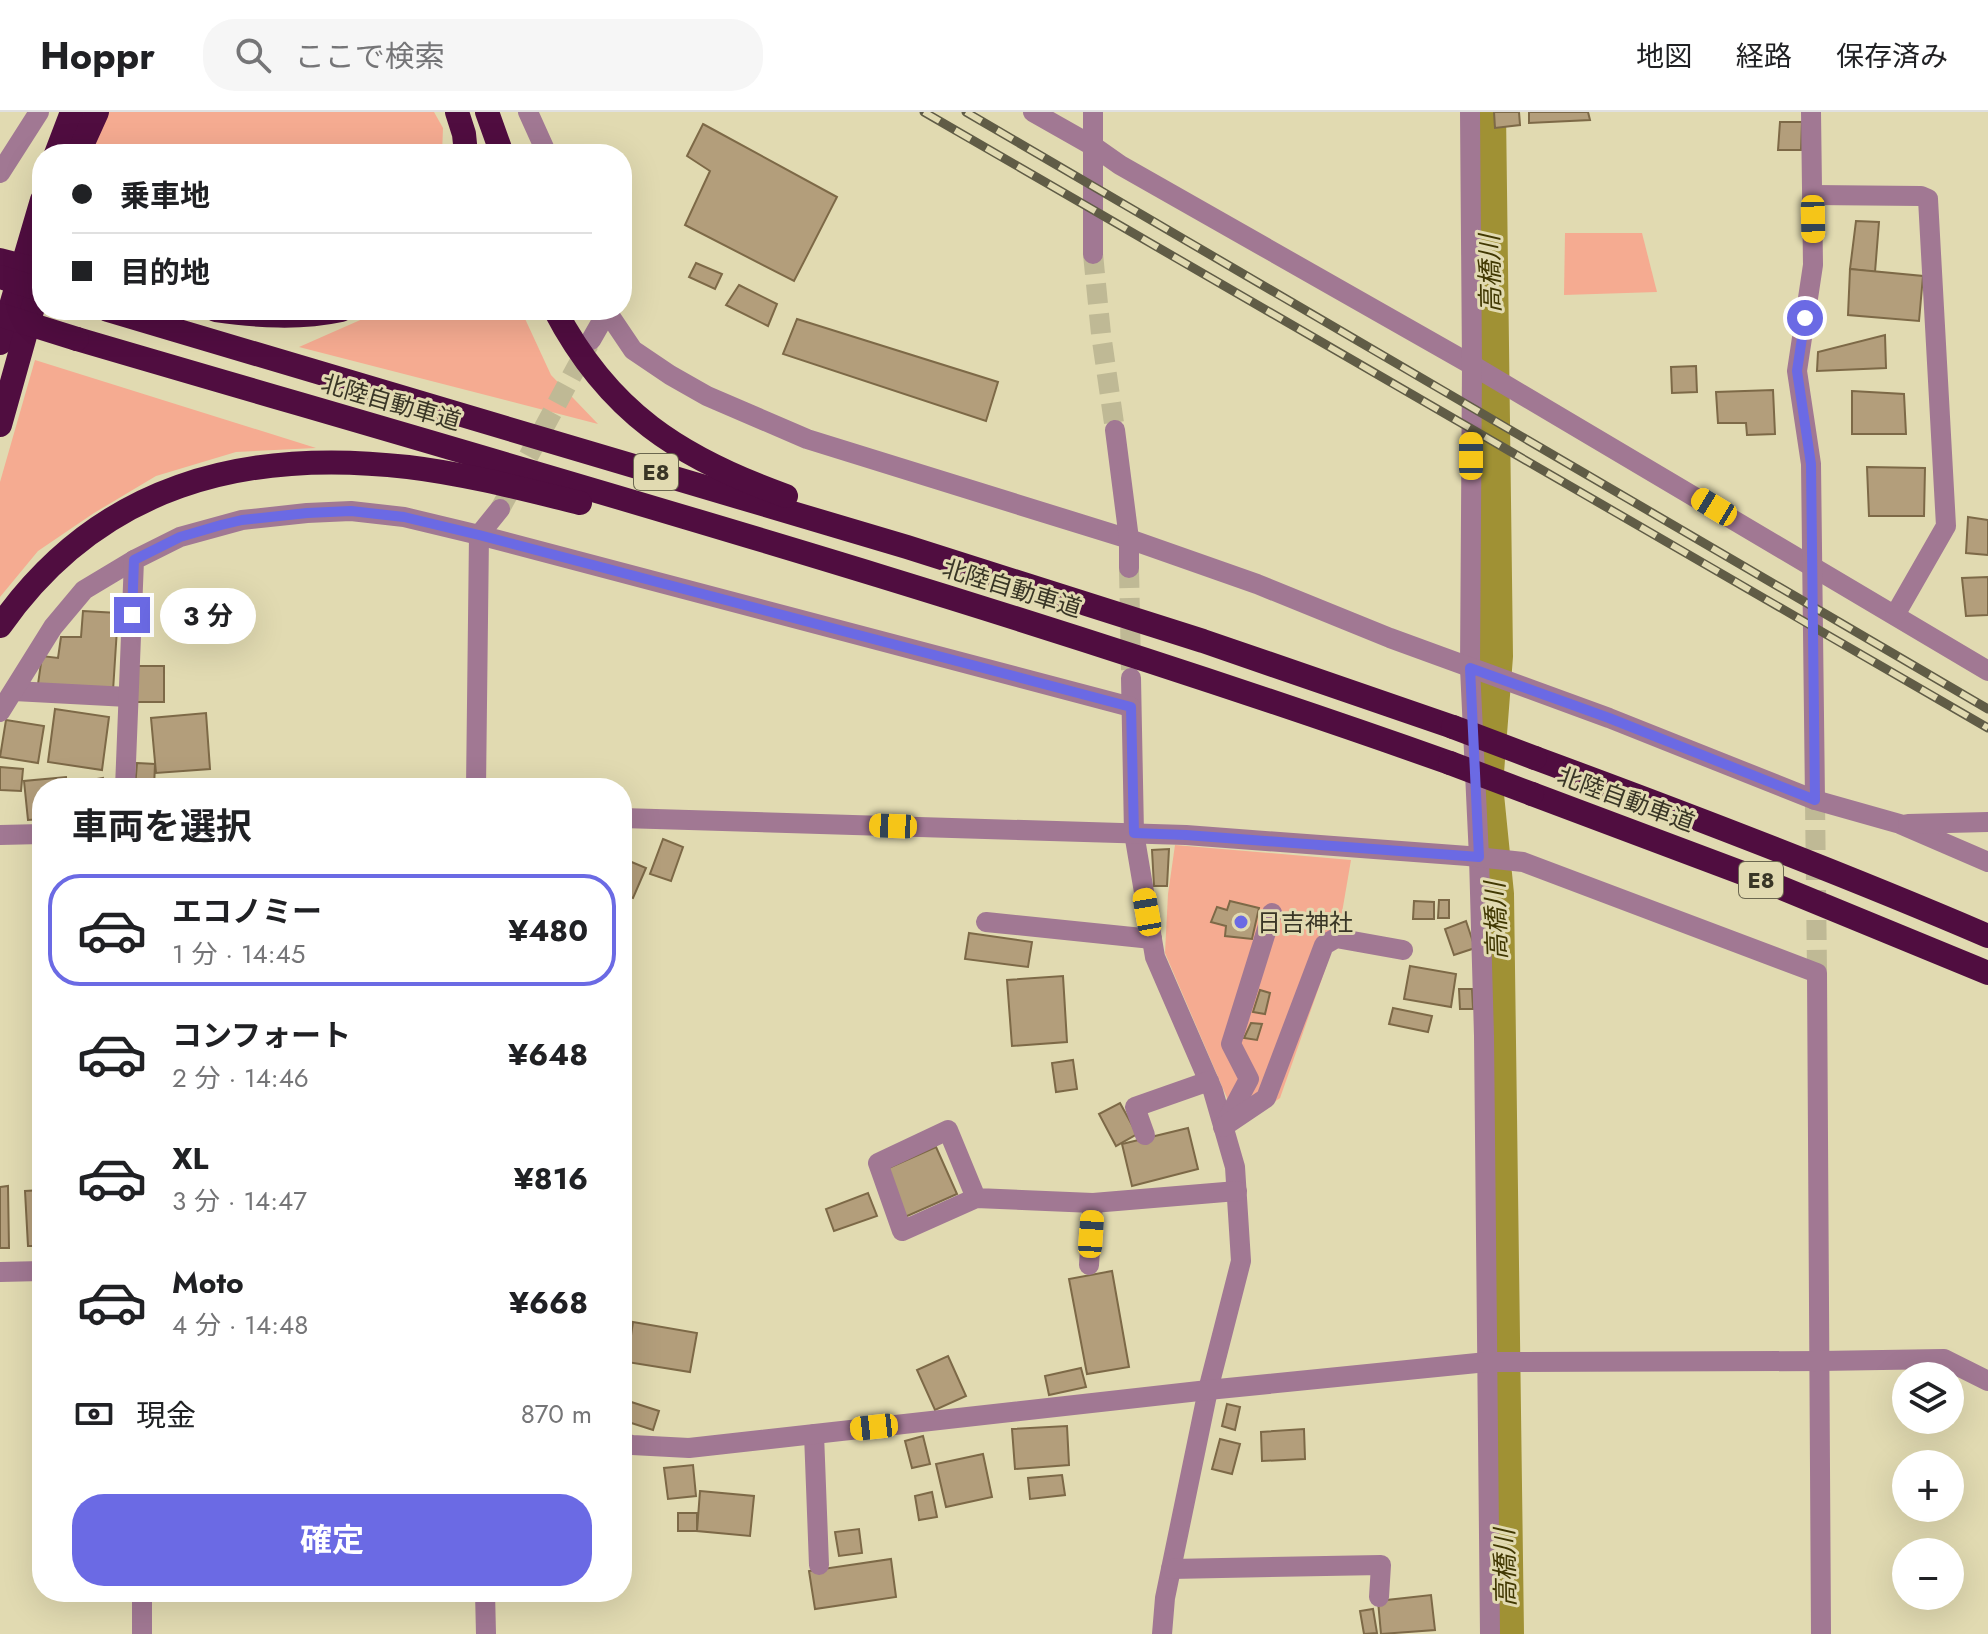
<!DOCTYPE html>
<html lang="ja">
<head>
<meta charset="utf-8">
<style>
	body { margin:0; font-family:Jost,"Noto Sans JP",sans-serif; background:#f6f6f6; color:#202124; height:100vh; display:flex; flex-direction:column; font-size:30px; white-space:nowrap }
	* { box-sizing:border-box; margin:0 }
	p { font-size:26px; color:#757577 }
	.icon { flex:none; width:44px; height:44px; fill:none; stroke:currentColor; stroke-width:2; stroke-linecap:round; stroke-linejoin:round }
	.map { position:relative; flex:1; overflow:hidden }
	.details { position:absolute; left:32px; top:666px; width:600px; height:824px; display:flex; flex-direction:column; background:#fff; border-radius:32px; box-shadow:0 8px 32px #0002 }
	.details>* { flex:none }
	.top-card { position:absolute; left:32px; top:32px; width:600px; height:176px; border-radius:32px; box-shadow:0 8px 32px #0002; display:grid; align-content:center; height:176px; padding:0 40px; background:#fff }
	.buttons { position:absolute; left:1892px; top:1250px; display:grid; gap:16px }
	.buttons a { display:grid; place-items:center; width:72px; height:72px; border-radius:50%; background:#fff; box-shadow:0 8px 32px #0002; font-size:40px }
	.end { position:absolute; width:36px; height:36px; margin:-18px; border:10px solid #6b6ae4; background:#fff; box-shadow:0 0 0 4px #fff }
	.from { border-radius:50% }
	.bubble { position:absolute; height:56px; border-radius:28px; background:#fff; box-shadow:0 8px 32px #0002; font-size:26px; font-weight:700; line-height:56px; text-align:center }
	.car { position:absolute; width:24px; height:48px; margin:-24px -12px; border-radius:10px; box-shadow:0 0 6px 2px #0007; background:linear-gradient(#f5c518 24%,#345 0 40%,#f5c518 0 76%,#345 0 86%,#f5c518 0) }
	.top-card b { display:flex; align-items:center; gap:28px; height:76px; font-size:30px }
	.top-card b+b { border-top:2px solid #e0e0e0 }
	.top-card i { width:20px; height:20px; background:#202124 }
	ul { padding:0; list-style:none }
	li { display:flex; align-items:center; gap:24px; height:112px; margin:0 16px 12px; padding:0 24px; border:4px solid transparent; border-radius:32px }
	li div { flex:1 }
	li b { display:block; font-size:30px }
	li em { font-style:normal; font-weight:700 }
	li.selected { border-color:#6b6ae4 }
	li>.icon { width:72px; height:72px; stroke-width:1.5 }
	h2 { padding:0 40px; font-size:36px; line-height:96px }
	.pay { display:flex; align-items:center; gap:20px; height:88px; padding:0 40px; font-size:30px }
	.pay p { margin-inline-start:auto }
	.primary-button { display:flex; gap:16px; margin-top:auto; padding:16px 40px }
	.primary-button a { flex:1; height:92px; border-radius:32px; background:#6b6ae4; color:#fff; font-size:32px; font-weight:700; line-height:92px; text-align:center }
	header { display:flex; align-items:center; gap:48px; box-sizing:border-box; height:112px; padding:0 40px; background:#fff; border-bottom:2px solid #e0e0e0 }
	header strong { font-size:38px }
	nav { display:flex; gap:44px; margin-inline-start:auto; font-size:28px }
	.search { width:560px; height:72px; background:#f6f6f6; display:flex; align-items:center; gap:20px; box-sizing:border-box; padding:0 28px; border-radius:32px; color:#757577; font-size:30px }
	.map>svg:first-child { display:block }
	.green { fill:#f5ab91 }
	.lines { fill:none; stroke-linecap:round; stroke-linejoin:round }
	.river { stroke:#a09134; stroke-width:36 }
	.building { fill:#b39e7b; stroke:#7d6947; stroke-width:2 }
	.minor-tunnel { stroke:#bfb995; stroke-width:20; stroke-dasharray:20 10; stroke-linecap:butt }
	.minor { stroke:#a17893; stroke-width:20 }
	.highway { stroke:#500d40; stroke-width:24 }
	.rail-casing { stroke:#605c46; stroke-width:9 }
	.rail { stroke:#e1dab1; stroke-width:6; stroke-dasharray:18; stroke-linecap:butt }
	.highway-bridge { stroke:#500d40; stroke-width:24 }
	.route { stroke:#6b6ae4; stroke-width:10 }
	.poi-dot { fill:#6b6ae4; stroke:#e1dab1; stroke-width:3 }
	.labels { text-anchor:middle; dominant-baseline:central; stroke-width:6; stroke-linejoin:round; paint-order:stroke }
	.shield { fill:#e1dab1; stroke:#6b6750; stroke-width:2 }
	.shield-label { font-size:22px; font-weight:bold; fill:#393626 }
	.street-label { font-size:24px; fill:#393626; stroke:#e1dab1 }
	.poi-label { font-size:24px; fill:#393626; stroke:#e1dab1; text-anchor:start }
	.water-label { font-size:26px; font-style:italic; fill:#413802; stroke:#e1dab1 }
</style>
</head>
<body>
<header>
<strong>Hoppr</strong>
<div class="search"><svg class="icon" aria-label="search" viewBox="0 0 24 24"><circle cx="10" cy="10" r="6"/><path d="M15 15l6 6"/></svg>ここで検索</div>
<nav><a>地図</a><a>経路</a><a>保存済み</a></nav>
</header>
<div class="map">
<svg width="1988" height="1522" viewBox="0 0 1988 1522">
	<rect width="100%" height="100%" fill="#e1dab1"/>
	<g class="green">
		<polygon points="108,0 434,0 443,16 442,42 89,42"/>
		<polygon points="1565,121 1642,121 1657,180 1564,183"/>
		<polygon points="383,198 521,198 551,263 598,312 299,235"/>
		<polygon points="35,248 316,336 236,340 156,364 94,401 38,439 0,485 0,370"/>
		<polygon points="1175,733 1351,748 1339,818 1280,986 1239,1014 1165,841 1168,782"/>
	</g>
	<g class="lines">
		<polyline class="river" points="1488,0 1495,544 1485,673 1496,782 1506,1522"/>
	</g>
	<g class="building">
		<polygon points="1494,0 1519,0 1520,13 1495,16"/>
		<polygon points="1529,0 1588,0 1590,8 1529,11"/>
		<polygon points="1780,10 1802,10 1801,38 1778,38"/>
		<polygon points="703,12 837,85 794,169 685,113 710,59 687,44"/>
		<polygon points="1856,109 1879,110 1875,160 1850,157"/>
		<polygon points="696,151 722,162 715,177 689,165"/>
		<polygon points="1850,157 1923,164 1919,209 1848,203"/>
		<polygon points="739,173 777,192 768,214 726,193"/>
		<polygon points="797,207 998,270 986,309 783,242"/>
		<polygon points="1885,223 1886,256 1817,259 1818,240"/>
		<polygon points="1696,254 1697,280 1672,281 1671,255"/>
		<polygon points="1773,278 1775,322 1747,323 1746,311 1718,311 1716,280"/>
		<polygon points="1852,279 1904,282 1906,322 1852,322"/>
		<polygon points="1867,355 1925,356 1924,404 1869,404"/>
		<polygon points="1968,405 1988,408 1988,443 1966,441"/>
		<polygon points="1988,465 1988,503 1966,504 1962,466"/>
		<polygon points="83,499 118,501 113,579 38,572 42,544 58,546 61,525 81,525"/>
		<polygon points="136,554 164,554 164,590 135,590"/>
		<polygon points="55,597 109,605 102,658 48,650"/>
		<polygon points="206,601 210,657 156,661 151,606"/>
		<polygon points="6,608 44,614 38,651 0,645"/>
		<polygon points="137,651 155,652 154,676 135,676"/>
		<polygon points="0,655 23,657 21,679 0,678"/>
		<polygon points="66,665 67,676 42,676 42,707 28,708 24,669"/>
		<polygon points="103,666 105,676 92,676 91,668"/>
		<polygon points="663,727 683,735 671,769 650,762"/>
		<polygon points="1169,737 1167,774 1154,774 1152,738"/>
		<polygon points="622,746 646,756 633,786 622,782"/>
		<polygon points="1439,788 1449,788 1449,806 1438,806"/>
		<polygon points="1230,789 1259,796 1252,827 1225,824 1226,814 1211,810 1217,795 1227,798"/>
		<polygon points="1414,789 1434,790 1434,807 1413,807"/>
		<polygon points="1466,809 1475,836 1454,843 1445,817"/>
		<polygon points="969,821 1032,830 1028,855 965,847"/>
		<polygon points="1410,854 1456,862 1451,895 1404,887"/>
		<polygon points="1063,864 1067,930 1012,934 1007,868"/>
		<polygon points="1459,877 1472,877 1473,897 1460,897"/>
		<polygon points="1260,878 1270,881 1265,902 1253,900"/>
		<polygon points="1393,896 1432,904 1428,920 1389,912"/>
		<polygon points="1251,911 1262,912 1257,928 1244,926"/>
		<polygon points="1073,948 1077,977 1056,980 1052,951"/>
		<polygon points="1120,991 1137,1022 1116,1034 1099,1002"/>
		<polygon points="1188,1016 1198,1057 1132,1074 1122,1032"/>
		<polygon points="936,1035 957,1082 905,1105 884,1058"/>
		<polygon points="8,1074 9,1136 0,1136 0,1075"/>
		<polygon points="42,1078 42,1134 28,1134 25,1079"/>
		<polygon points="868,1081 877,1104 834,1119 826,1097"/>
		<polygon points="1112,1159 1129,1255 1087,1262 1069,1167"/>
		<polygon points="633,1210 697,1221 690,1260 627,1250"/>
		<polygon points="948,1244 966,1284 935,1298 917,1258"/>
		<polygon points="1081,1256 1086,1275 1049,1283 1045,1264"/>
		<polygon points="622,1287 659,1299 653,1318 622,1308"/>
		<polygon points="1227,1292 1240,1295 1235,1318 1222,1314"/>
		<polygon points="1067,1314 1069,1353 1015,1357 1012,1317"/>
		<polygon points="1304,1317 1305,1347 1262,1349 1261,1320"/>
		<polygon points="923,1324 930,1352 912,1356 905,1329"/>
		<polygon points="1220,1327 1240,1332 1232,1362 1212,1357"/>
		<polygon points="983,1342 992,1385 946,1395 936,1352"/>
		<polygon points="693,1353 696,1384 668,1387 664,1356"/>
		<polygon points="1062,1363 1065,1383 1030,1387 1028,1366"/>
		<polygon points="700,1379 754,1384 750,1424 697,1419"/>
		<polygon points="932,1380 937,1405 919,1408 915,1384"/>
		<rect x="678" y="1401" width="19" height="18"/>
		<polygon points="859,1417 862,1441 839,1444 835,1420"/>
		<polygon points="891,1447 896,1485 815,1497 809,1459"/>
		<polygon points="1431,1483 1435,1518 1381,1522 1378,1489"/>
		<polygon points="1373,1497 1377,1521 1364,1522 1360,1499"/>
	</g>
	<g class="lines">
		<g class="minor-tunnel">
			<polyline points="1093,142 1101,222 1115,318"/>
			<polyline points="500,397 589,232"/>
			<polyline points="1129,456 1131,558"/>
			<polyline points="1815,688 1817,861"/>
		</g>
		<g class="minor">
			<polyline points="528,0 547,42"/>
			<polyline points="1033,0 1093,34 1120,53 1472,253 1988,559"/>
			<polyline points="1093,0 1093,142"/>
			<polyline points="1470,0 1472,253 1470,556 1479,745 1484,924 1490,1522"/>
			<polyline points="1811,0 1813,153 1797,259 1811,352 1815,688"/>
			<polyline points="0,61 39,0"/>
			<polyline points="1813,83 1921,84 1928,87 1946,414 1895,503"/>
			<polyline points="606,198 633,238 670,263 707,284 807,327 1129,427 1257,472 1390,526 1609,606 1815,688 1900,712 1988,750"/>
			<polyline points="591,228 607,200"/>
			<polyline points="1115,318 1129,427 1129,456"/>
			<polyline points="1131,566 1134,721 1155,845 1213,979 1235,1055 1241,1149 1208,1278 1165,1486 1162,1522"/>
			<polyline points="14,579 128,585"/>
			<polyline points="0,600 53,515 84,478 134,448"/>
			<polyline points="125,676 134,448 180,425 242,408 307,401 351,399 404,405 479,423 1131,595"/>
			<polyline points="476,676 479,423 500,397"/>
			<polyline points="622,706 1186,723 1468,744 1523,750 1817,861 1821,1522"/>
			<polyline points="1908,712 1988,710"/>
			<polyline points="0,723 42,722"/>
			<polyline points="986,810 1152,827"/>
			<polyline points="1225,1012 1249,967 1231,932 1272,801"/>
			<polyline points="1223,1015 1266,986 1324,833 1336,826 1403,838"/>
			<polyline points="1145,1023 1135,995 1209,969"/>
			<polyline points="976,1086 948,1018 878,1051 902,1119 976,1086 1093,1091"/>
			<polyline points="1089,1153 1093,1091 1237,1079"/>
			<polyline points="0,1160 42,1159"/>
			<polyline points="814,1322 819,1453"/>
			<polyline points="622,1330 632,1333 689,1336 1208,1278 1487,1250 1820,1249 1944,1247 1988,1269"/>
			<polyline points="1171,1457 1381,1453 1379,1485"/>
			<polyline points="485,1480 486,1522"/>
			<polyline points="142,1522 142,1480"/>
		</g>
		<g class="highway">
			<polyline points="457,0 464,22 466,42"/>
			<polyline points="487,0 502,42"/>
			<polyline points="56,42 72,0"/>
			<polyline points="78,42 97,0"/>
			<polyline points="108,198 907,435 1203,529 1453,615"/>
			<path d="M216,198C258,204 299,207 341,198"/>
			<path d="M555,198C608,300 680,346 786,384"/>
			<path d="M77,227C537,362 999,491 1450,651"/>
			<polyline points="0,231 42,88"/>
			<polyline points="0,313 42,163"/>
			<path d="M0,514C99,373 243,336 408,355C466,362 523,377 580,391"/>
			<path d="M1535,646C1687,702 1839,760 1988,824"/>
			<polyline points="1532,682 1777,774 1988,861"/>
		</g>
		<g class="rail-casing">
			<g id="rail">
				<polyline points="924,0 1988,616"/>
				<polyline points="966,0 1988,597"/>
			</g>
		</g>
		<use href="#rail" class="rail"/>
		<g class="highway-bridge">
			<polyline points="0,148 42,159"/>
			<polyline points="0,165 42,178"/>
			<polyline points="0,203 77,227"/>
			<polyline points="1453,615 1535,646"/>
			<polyline points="1450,651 1532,682"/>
		</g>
	</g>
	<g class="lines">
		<polyline class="route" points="132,503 134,448 180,425 221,413 242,408 307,401 351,399 404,405 479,423 1131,595 1134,721 1186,723 1479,745 1470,556 1609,606 1815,688 1811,352 1797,259 1805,206"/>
	</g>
	<circle class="poi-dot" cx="1241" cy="810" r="8"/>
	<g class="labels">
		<g class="shield">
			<rect x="634" y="342" width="44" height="36" rx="6"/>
			<rect x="1739" y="750" width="44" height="36" rx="6"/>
		</g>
		<g class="shield-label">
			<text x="656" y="360">E8</text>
			<text x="1761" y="768">E8</text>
		</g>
		<g class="street-label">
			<text transform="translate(391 290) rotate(16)">北陸自動車道</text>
			<text transform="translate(1012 476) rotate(17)">北陸自動車道</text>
			<text transform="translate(1626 687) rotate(20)">北陸自動車道</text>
		</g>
		<g class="poi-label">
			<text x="1257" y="810">日吉神社</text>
		</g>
		<g class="water-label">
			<text transform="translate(1490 162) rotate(-91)">高橋川</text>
			<text transform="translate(1496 809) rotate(-92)">高橋川</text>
			<text transform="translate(1505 1456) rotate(-91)">高橋川</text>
		</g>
	</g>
</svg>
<div class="buttons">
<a><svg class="icon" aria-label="layers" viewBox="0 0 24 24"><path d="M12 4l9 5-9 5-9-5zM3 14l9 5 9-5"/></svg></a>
<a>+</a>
<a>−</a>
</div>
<i class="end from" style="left:1805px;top:206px"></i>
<i class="end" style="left:132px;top:503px"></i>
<div class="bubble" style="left:160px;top:476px;width:96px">3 分</div>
<i class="car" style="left:1813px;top:107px;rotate:179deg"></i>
<i class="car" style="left:1471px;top:344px;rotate:0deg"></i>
<i class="car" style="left:1714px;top:395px;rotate:301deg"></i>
<i class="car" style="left:893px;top:714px;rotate:272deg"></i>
<i class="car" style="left:1147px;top:800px;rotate:350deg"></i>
<i class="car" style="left:1091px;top:1122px;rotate:4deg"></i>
<i class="car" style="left:874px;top:1315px;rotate:264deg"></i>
<div class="top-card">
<b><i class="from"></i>乗車地</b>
<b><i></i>目的地</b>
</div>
<section class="details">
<h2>車両を選択</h2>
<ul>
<li class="selected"><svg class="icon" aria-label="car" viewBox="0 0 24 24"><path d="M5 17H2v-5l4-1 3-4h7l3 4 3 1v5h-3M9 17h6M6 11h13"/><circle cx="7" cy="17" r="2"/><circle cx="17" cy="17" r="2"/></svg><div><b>エコノミー</b><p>1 分 · 14:45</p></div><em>¥480</em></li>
<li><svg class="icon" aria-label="car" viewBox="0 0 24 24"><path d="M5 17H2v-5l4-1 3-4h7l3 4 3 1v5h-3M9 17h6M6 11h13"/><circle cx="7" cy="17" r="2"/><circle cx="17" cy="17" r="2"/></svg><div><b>コンフォート</b><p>2 分 · 14:46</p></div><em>¥648</em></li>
<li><svg class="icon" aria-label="car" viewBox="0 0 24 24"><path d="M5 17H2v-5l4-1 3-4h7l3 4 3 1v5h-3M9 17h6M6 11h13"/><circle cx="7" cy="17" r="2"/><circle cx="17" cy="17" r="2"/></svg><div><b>XL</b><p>3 分 · 14:47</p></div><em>¥816</em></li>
<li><svg class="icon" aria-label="car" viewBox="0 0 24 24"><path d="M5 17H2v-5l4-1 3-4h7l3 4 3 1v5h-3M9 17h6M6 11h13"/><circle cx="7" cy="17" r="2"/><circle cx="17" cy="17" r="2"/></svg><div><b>Moto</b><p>4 分 · 14:48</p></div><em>¥668</em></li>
</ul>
<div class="pay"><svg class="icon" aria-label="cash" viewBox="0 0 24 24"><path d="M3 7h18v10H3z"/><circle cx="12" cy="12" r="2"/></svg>現金<p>870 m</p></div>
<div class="primary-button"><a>確定</a></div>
</section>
</div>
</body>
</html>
